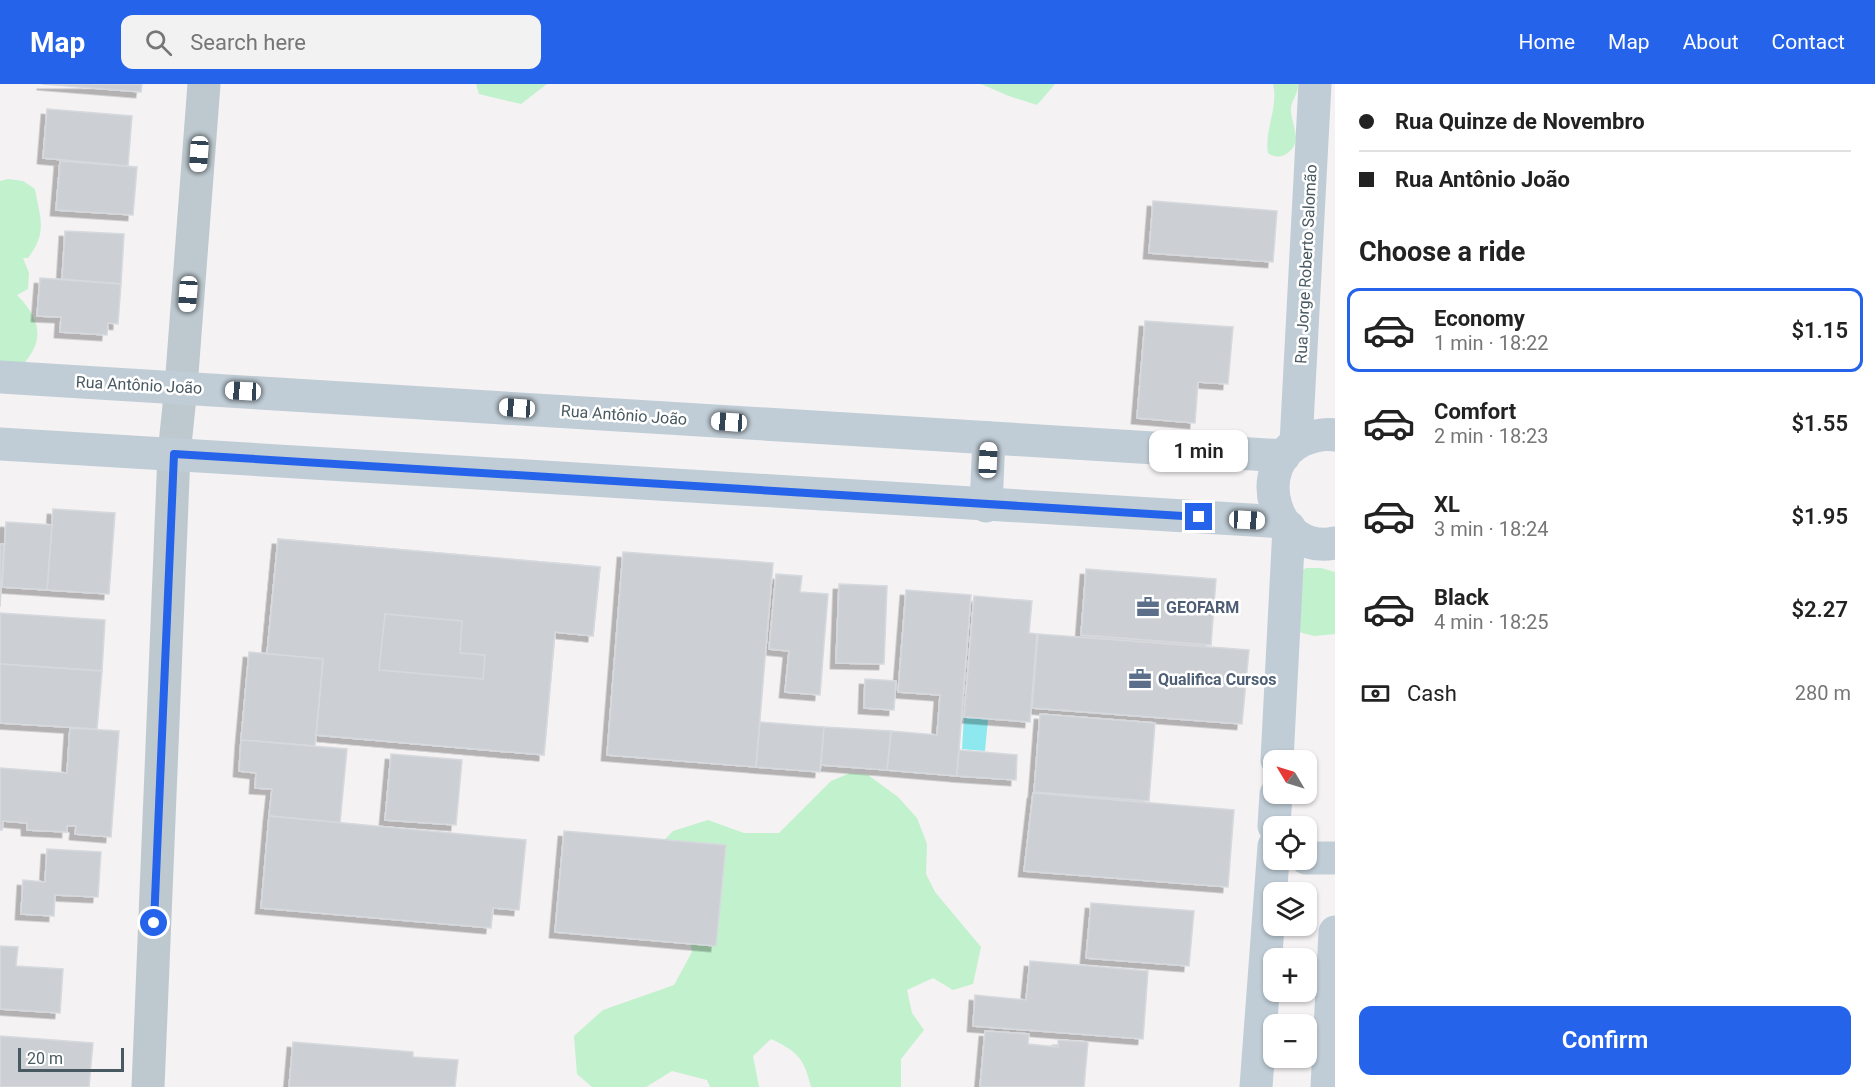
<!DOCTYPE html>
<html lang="en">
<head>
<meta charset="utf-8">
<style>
	body { margin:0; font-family:Roboto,sans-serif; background:#f2f2f2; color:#222; height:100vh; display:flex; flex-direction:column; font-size:22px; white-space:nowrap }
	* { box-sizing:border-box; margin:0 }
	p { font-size:20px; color:#767676 }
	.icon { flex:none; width:33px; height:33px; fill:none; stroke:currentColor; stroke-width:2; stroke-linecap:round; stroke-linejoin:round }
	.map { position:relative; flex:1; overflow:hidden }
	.drawer { display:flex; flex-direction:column; background:#fff; width:540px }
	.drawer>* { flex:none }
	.top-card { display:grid; align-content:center; height:132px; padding:0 24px; background:#fff }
	.needle { width:39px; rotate:308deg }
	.tools { position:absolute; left:1263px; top:666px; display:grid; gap:12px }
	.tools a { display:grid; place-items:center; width:54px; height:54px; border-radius:12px; background:#fff; box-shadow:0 2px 4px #0004; font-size:30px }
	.scale { position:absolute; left:18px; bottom:15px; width:106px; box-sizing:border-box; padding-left:6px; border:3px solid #495961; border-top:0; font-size:16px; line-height:21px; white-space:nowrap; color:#495961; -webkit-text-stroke:4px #fff; paint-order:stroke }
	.end { position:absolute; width:27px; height:27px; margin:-14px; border:8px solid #2563eb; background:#fff; box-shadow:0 0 0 3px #fff }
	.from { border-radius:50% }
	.bubble { position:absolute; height:42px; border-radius:12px; background:#fff; box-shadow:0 2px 4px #0004; font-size:20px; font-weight:600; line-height:42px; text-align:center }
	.car { position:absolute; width:18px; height:36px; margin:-18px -9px; border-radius:8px; box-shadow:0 0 4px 2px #0007; background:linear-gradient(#fff 24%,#345 0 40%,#fff 0 76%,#345 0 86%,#fff 0) }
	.top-card b { display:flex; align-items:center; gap:21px; height:57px; font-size:22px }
	.top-card b+b { border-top:2px solid #e0e0e0 }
	.top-card i { width:15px; height:15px; background:#222 }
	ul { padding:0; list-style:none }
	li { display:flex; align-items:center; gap:18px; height:84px; margin:0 12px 9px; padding:0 12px; border:3px solid transparent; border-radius:12px }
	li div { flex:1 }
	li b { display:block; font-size:22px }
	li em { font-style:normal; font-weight:600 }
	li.current { border-color:#2563eb }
	li>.icon { width:54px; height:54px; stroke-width:1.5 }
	h2 { padding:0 24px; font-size:27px; line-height:72px }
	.pay { display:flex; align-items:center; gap:15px; height:66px; padding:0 24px; font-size:22px }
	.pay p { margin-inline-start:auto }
	.button { display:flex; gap:12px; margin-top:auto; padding:12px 24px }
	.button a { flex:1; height:69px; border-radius:12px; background:#2563eb; color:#fff; font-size:24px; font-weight:600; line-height:69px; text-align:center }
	header { display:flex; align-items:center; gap:36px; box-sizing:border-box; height:84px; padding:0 30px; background:#2563eb; color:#fff }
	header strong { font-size:28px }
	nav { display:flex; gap:33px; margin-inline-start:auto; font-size:21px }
	.search { width:420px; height:54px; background:#f2f2f2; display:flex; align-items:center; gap:15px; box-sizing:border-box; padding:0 21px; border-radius:12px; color:#767676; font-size:22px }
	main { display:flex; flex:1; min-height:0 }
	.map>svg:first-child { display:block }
	.green { fill:#c1f1cd }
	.water { fill:#8de9ef }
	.building { fill:#ccd0d4; stroke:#d6d9dd; stroke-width:1.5; fill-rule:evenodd; filter:url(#shadow) }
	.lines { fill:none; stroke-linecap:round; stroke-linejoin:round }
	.minor { stroke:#bdc9cf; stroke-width:33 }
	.secondary { stroke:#c0cdd6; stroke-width:33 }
	.route { stroke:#2563eb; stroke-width:8 }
	.labels { text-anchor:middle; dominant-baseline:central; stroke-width:5; stroke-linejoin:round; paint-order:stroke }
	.street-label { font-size:16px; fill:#495961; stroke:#fff }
	.service-label { font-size:16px; font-weight:bold; fill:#4e5e75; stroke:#fff; text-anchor:start }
</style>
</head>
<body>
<header>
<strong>Map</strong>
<div class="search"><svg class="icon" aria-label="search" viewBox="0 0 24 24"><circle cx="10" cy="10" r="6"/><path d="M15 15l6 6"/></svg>Search here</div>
<nav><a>Home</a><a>Map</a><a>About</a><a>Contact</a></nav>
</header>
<main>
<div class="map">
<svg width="1335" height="1003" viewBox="0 0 1335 1003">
	<defs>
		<filter id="shadow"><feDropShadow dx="-5.5" dy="5.5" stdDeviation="0" flood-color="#0004"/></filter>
	</defs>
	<rect width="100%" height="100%" fill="#f4f2f3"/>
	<g class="green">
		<polygon points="476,0 547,0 521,20 479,10"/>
		<polygon points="981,0 1055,0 1037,21 1009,12"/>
		<path d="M1273,0H1298C1299,10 1290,17 1291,27C1292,43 1304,59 1286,70C1279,74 1274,73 1268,69C1264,46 1279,23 1273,0Z"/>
		<path d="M8,95L23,97L35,105C40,135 48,147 28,174H23L29,189L28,205L17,211C54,248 36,273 0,301V97Z"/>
		<polygon points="1306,484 1321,484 1335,488 1335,550 1314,552 1299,548 1299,489"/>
		<path d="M850,689L868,691L898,713L917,734L927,760L926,790L935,808L981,863L973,900L953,906L933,894L907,906L912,929L924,946L901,975V1003H811C804,974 798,968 771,955L753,972L759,1003H710L707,996L672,987L646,1003H592L577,990L574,952L603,926L674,901L692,868L685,832L647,773L673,747L708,736L744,749H779L831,697Z"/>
	</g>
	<polygon class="water" points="964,633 988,635 985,667 962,665"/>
	<g class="building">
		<polygon points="42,0 142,0 141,8"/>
		<polygon points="47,25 132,32 128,82 43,74"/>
		<polygon points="60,77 137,83 133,131 56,126"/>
		<polygon points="1153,117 1277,127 1273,178 1149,169"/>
		<polygon points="65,147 124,150 121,200 62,195"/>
		<polygon points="40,194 121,200 118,240 108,239 107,251 60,248 61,233 37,232"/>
		<polygon points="1145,237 1233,243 1228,300 1198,298 1195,339 1137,334"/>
		<polygon points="53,425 115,429 109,510 47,506"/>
		<polygon points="6,438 52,441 47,506 2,503"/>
		<path d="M278,455L600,483L593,552L555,548L544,671L316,651L323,575L267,570ZM385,530L462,537L460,569L485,571L483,595L379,586Z"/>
		<polygon points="278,455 600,483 593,552 555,548 544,671 316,651 323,575 267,570"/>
		<polygon points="0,460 4,460 0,523"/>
		<polygon points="623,468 773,479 756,683 607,671"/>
		<polygon points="1086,485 1216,495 1211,561 1081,551"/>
		<polygon points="776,490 802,492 800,508 828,510 820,611 785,608 789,567 769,565"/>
		<polygon points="839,500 887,502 884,580 836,579"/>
		<polygon points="906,506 971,511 957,692 887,686 891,647 937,651 940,611 898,608"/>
		<polygon points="974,512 1032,517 1029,549 1037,550 1030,638 964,633"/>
		<polygon points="0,529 105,536 102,587 0,580"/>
		<polygon points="385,530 462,537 460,569 485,571 483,595 379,586"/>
		<polygon points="1038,550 1249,566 1242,640 1032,624"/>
		<polygon points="249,568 323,575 315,662 241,656"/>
		<polygon points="0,580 102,587 97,645 0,639"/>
		<polygon points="865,595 896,597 894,626 864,624"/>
		<polygon points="1040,630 1155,639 1149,717 1034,708"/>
		<polygon points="760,638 824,643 820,688 756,683"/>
		<polygon points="824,643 891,647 887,686 821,681"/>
		<polygon points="70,644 119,647 111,753 75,750 76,742 67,742 67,748 27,746 27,739 3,737 2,746 0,746 0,684 67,689"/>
		<polygon points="241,656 347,665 340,739 269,732 272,705 255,704 256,689 239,687"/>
		<polygon points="959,666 1017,671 1016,696 957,692"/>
		<polygon points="391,670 462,676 456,741 385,736"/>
		<polygon points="1033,709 1234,726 1228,803 1024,787"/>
		<polygon points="269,732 526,756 519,826 493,824 491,844 261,824"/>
		<polygon points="564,747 726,761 716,862 555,848"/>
		<polygon points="47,765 101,768 98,813 55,811 54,832 21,830 23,796 45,798"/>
		<polygon points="1091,819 1194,827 1189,882 1086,874"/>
		<polygon points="0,862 18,863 16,882 63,885 60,929 0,925"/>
		<polygon points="1030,877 1148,887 1143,955 973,942 975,911 1026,916"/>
		<polygon points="985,947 1029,950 1028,960 1058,963 1058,956 1088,958 1084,1003 980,1003"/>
		<polygon points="0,952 93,959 89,1003 0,1003"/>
		<polygon points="293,958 413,968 413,973 458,976 455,1003 289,1003"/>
	</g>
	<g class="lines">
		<polyline class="minor" points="148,1003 174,370 181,303 204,0"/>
		<g class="secondary">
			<polyline points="0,293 1284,372"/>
			<path d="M1335,351C1324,349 1313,352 1303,356C1248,381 1275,472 1335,459"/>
			<polyline points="1296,359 1315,0"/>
			<polyline points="0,360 1283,438"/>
			<polyline points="986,422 989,354"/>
			<polyline points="1277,676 1289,443"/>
			<polyline points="1274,742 1276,710"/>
			<polyline points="1306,774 1335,774"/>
			<polyline points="1256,1003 1274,762"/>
			<polyline points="1327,1003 1335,848"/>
		</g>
	</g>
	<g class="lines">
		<polyline class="route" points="154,839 174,370 1199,433"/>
	</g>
	<defs>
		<g id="office-bare" transform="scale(1.8)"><path d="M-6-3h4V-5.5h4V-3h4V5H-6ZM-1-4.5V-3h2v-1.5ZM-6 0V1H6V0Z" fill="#5c6f8a" stroke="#fff" stroke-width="2.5" paint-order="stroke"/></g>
	</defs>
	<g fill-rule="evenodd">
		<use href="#office-bare" x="1148" y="523"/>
		<use href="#office-bare" x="1140" y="595"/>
	</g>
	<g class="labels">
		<g class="street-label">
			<text transform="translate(1306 180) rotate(-87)">Rua Jorge Roberto Salomão</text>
			<text transform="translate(139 301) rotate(3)">Rua Antônio João</text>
			<text transform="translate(624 331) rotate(4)">Rua Antônio João</text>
		</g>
		<g class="service-label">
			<text x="1166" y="523">GEOFARM</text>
			<text x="1158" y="595">Qualifica Cursos</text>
		</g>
	</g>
</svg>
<div class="tools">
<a><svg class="needle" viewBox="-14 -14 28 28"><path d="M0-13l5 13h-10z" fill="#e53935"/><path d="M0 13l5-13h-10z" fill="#767676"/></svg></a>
<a><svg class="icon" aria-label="locate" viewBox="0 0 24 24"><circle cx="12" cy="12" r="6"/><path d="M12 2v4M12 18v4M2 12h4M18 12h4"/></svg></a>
<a><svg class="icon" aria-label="layers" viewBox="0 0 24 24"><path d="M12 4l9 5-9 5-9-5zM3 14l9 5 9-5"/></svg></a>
<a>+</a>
<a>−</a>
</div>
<div class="scale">20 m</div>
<i class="end from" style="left:154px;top:839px"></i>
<i class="end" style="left:1199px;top:433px"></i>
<div class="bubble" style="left:1149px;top:346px;width:99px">1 min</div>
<i class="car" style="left:199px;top:70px;rotate:184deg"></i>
<i class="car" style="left:188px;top:210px;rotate:184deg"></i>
<i class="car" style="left:243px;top:307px;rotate:273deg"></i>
<i class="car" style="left:517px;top:324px;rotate:274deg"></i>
<i class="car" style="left:729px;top:338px;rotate:274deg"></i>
<i class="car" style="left:988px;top:376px;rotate:3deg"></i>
<i class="car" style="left:1247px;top:436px;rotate:93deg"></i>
</div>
<section class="drawer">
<div class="top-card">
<b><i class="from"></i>Rua Quinze de Novembro</b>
<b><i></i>Rua Antônio João</b>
</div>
<h2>Choose a ride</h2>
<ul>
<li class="current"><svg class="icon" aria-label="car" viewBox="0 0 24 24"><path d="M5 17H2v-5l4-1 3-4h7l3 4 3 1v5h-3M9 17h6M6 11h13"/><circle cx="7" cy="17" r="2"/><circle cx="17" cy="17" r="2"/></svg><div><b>Economy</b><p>1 min · 18:22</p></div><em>$1.15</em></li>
<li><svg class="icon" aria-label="car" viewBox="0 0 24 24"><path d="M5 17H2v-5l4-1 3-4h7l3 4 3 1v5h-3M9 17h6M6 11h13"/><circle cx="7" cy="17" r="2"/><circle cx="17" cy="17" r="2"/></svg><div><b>Comfort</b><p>2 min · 18:23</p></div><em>$1.55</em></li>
<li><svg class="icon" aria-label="car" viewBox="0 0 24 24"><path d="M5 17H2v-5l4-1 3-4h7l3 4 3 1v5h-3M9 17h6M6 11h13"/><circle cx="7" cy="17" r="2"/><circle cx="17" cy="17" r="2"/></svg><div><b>XL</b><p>3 min · 18:24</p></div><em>$1.95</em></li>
<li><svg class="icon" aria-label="car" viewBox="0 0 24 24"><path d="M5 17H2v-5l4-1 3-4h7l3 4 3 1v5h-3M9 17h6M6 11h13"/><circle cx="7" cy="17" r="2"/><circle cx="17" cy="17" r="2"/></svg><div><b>Black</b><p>4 min · 18:25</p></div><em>$2.27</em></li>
</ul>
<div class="pay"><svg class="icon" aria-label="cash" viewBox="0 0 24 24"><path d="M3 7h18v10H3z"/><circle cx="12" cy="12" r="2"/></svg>Cash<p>280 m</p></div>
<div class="button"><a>Confirm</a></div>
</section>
</main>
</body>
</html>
